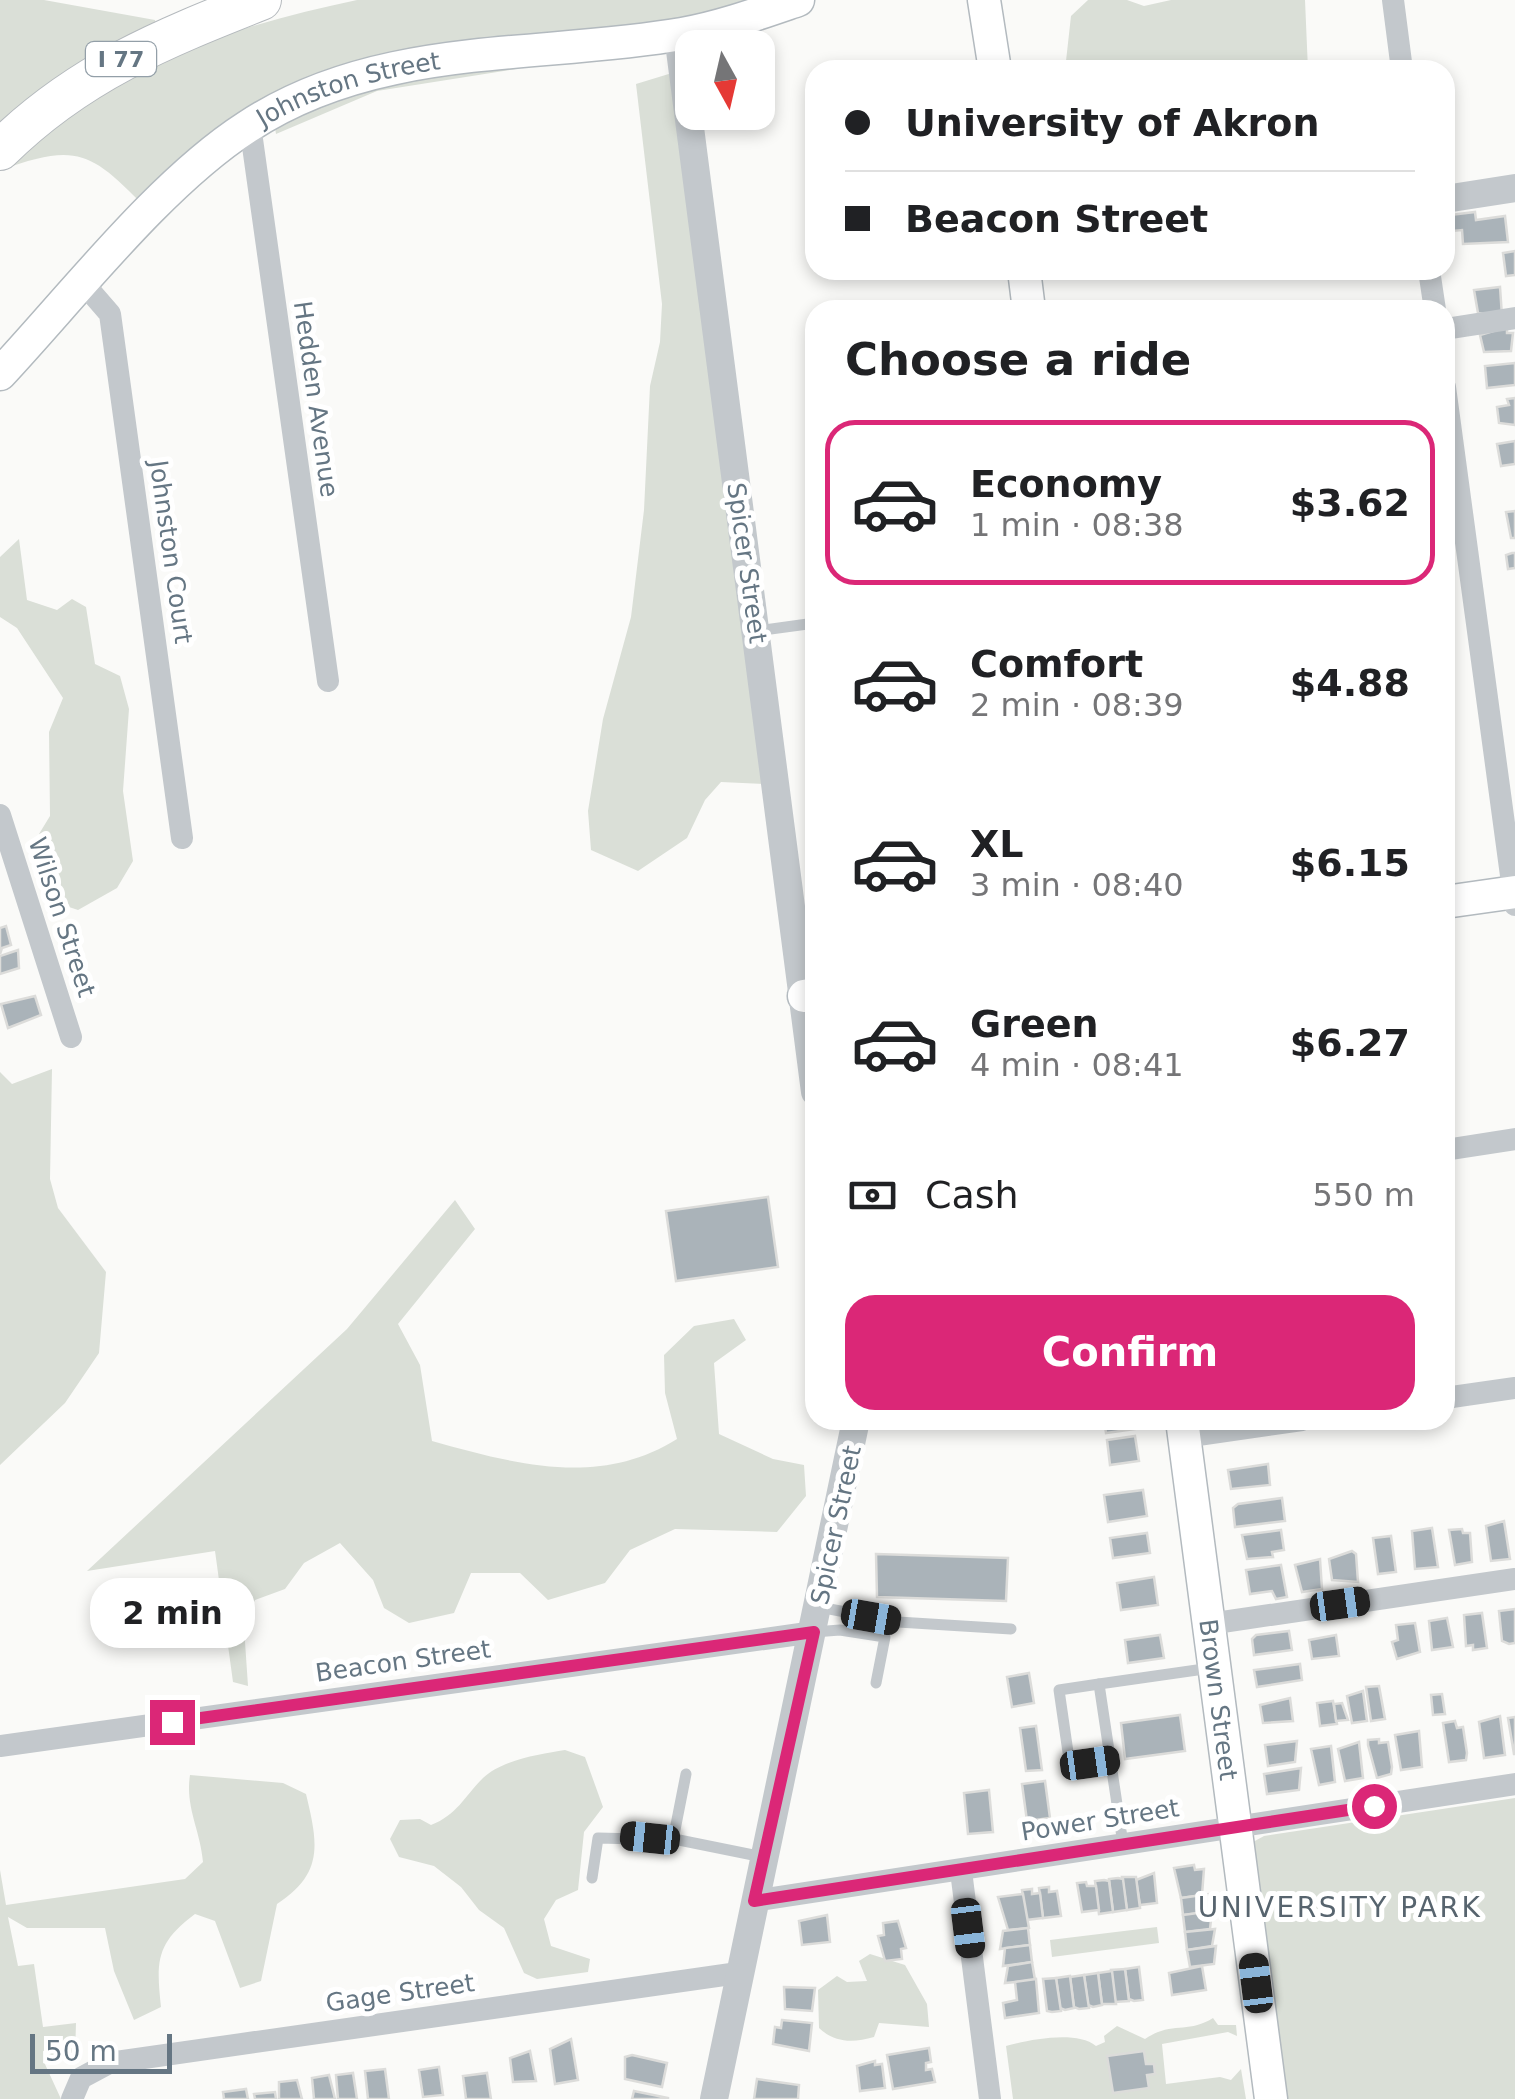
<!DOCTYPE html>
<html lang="en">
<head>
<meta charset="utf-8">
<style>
	body { margin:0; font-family:"DejaVu Sans",sans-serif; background:#f2f2f2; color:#202124; height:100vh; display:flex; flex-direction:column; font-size:38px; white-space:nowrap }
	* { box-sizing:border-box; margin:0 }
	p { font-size:32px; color:#757577 }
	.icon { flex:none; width:55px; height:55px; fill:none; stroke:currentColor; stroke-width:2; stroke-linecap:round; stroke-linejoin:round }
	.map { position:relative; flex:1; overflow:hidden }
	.drawer { position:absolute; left:805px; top:300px; width:650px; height:1130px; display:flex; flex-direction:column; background:#fff; border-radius:30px; box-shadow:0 5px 15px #0003 }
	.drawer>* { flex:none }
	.guide { position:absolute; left:805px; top:60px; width:650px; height:220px; border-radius:30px; box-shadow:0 5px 15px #0003; display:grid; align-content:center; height:220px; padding:0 40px; background:#fff }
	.needle { width:65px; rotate:172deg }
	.fabs { position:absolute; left:675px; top:30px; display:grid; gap:20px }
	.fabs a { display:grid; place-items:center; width:100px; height:100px; border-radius:20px; background:#fff; box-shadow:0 5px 15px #0003; font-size:50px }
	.scale { position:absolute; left:30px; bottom:25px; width:142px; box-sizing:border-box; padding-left:10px; border:5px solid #657683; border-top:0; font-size:28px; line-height:35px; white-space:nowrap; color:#657683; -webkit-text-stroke:8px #fff; paint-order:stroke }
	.end { position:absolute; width:45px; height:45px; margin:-22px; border:12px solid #db2777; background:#fff; box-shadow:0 0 0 5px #fff }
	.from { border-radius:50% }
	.bubble { position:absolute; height:70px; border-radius:30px; background:#fff; box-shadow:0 5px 15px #0003; font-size:32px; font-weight:600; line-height:70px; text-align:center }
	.car { position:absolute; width:30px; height:60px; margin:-30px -15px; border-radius:12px; box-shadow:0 0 8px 2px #0007; background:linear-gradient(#222 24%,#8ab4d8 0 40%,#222 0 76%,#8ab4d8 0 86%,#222 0) }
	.guide b { display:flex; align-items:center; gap:35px; height:95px; font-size:38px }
	.guide b+b { border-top:2px solid #e0e0e0 }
	.guide i { width:25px; height:25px; background:#202124 }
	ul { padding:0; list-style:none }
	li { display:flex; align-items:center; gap:30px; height:165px; margin:0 20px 15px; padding:0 20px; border:5px solid transparent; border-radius:30px }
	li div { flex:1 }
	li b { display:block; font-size:38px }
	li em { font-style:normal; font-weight:600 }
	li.active { border-color:#db2777 }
	li>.icon { width:90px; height:90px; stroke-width:1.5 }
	h2 { padding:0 40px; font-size:45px; line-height:120px }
	.pay { display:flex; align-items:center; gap:25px; height:110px; padding:0 40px; font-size:38px }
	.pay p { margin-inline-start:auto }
	.cta { display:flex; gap:20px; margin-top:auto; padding:20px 40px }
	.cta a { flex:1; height:115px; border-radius:30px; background:#db2777; color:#fff; font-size:40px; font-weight:600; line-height:115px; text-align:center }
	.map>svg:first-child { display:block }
	.green { fill:#dadfd7 }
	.building { fill:#aab3b9; stroke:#dcdcda; stroke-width:2.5 }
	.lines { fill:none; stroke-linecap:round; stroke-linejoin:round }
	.secondary-casing { stroke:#b3babf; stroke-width:35 }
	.motorway-casing { stroke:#b4b9bd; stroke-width:42 }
	.service { stroke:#c3c8cc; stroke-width:11 }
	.minor { stroke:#c3c8cc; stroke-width:22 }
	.tertiary { stroke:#c3c8cc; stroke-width:28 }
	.secondary { stroke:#fff; stroke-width:32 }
	.motorway { stroke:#fff; stroke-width:40 }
	.route { stroke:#db2777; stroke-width:12 }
	.labels { text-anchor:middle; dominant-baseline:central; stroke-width:10; stroke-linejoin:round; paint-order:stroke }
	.shield { fill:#fff; stroke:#939fa8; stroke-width:2.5 }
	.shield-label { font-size:22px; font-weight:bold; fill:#657683 }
	.street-label { font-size:25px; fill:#657683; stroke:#fff }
	.neighbourhood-label { font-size:28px; letter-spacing:2.5px; fill:#57646e; stroke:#fff }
</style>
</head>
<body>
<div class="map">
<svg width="1515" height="2099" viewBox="0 0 1515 2099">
	<rect width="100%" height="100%" fill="#fafaf8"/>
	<g class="green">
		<polygon points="0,0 44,0 155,20 156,24 0,135"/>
		<path d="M357,0H760L697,18L390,54L140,202C88,148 72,145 0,170C94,69 226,28 357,0Z"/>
		<polygon points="1088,0 1127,0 1144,6 1171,0 1305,0 1308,70 1065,70 1071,16"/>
		<path d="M513,64L516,69L377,91L276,134L275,128C350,87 430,77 513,64Z"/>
		<polygon points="672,73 766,784 721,782 705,800 687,838 638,871 591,850 588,811 603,719 631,617 644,510 650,386 660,342 662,304 636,84"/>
		<polygon points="19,539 27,600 57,610 72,599 86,607 95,664 120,676 129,709 123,791 133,861 117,888 78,910 57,903 39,834 50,816 49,732 63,698 17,628 0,617 0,557"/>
		<polygon points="52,1069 50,1179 58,1208 106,1272 99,1353 65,1403 0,1465 0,1072 12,1084"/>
		<path d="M455,1200L475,1229L398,1324L420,1365L432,1441C515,1464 599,1488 677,1439L665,1393L664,1355L694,1326L734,1319L746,1340L714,1363L719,1434L773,1459L804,1465L806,1496L777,1532L675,1529L630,1550L605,1583L548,1600L520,1573H471L454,1613L409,1623L384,1608L373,1580L340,1543L304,1563L285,1589L255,1600L244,1627L248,1686L233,1682L215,1551L87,1571L347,1329Z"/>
		<path d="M565,1750L585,1757L603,1807L584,1832L578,1890L556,1900L544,1919L551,1946L590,1959L588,1972L537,1979L524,1973L504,1928L479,1910L461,1887L434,1866L399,1857L390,1839L400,1820L420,1819L431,1825C457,1815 464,1797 483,1778C501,1760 540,1754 565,1750Z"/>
		<path d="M190,1775L283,1783L306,1794C318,1844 324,1873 277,1904L261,1981L240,1988L215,1921L195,1914C156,1943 156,1961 161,2007L134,2020L114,1971L105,1928H27L8,1917L18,1966L34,1964L43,2027L76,2023L75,2057L44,2062L61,2099H0V1870L6,1905L185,1879L203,1862C200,1829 185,1807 190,1775Z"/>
		<polygon points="1515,1798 1515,2099 1286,2099 1253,1842 1264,1836"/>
		<polygon points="1157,1927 1159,1943 1052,1957 1050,1940"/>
		<path d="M870,1954L905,1965L927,2004L929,2027L879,2023L874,2037C853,2043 835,2043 819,2028L818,1990L837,1976L847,1982L867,1981L859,1961Z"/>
		<path d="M1213,2018L1218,2025H1236L1237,2036L1228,2032L1162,2044L1166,2084L1220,2077L1231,2080L1241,2069L1246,2099H1013L1006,2046C1029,2040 1076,2030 1096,2046L1105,2042L1104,2036L1117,2026L1145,2039C1171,2021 1188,2034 1213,2018Z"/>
	</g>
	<g class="building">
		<polygon points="1475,212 1476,220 1505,216 1508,242 1463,244 1462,230 1452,231 1450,215"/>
		<polygon points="1515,251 1515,275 1506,276 1503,253"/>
		<polygon points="1500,287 1502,316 1478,313 1474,290"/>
		<polygon points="1507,327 1507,333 1513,333 1511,351 1484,352 1480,335"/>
		<polygon points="1515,363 1515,385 1487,388 1485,366"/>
		<polygon points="1515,398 1515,425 1499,423 1497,407 1509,405 1507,399"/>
		<polygon points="1515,441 1515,464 1501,466 1497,444"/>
		<polygon points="1515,511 1515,538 1511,538 1506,512"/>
		<polygon points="1512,553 1515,553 1515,568 1508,569 1506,555"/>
		<polygon points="6,926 11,945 2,948 0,954 0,928"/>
		<polygon points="18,950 19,968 0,974 0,956"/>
		<polygon points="35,996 41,1015 8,1028 1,1004"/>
		<polygon points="768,1197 778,1267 676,1281 666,1211"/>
		<polygon points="1104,1420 1133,1420 1135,1429 1106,1433"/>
		<polygon points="1135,1436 1139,1461 1110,1465 1107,1440"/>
		<polygon points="1268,1464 1270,1485 1231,1489 1228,1470"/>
		<polygon points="1143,1490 1147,1516 1108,1522 1104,1495"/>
		<polygon points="1282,1498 1285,1521 1235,1527 1233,1508 1238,1504"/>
		<polygon points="1504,1521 1510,1559 1491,1561 1486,1526"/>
		<polygon points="1432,1528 1438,1567 1415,1569 1412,1531"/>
		<polygon points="1462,1529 1463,1533 1470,1533 1472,1562 1455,1565 1449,1530"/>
		<polygon points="1281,1530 1284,1550 1272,1552 1273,1557 1247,1559 1242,1535"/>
		<polygon points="1147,1533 1150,1553 1113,1558 1110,1538"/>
		<polygon points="1391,1536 1396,1572 1378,1574 1373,1538"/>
		<polygon points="1352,1551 1356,1554 1358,1582 1332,1580 1329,1559"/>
		<polygon points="876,1554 1008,1558 1006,1601 877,1597"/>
		<polygon points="1320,1559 1322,1589 1302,1592 1295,1565"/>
		<polygon points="1281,1565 1287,1597 1276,1599 1272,1591 1250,1594 1246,1570"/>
		<polygon points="1154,1577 1158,1605 1121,1610 1117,1583"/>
		<polygon points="1515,1609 1515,1643 1509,1644 1502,1641 1499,1611"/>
		<polygon points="1482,1613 1487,1648 1473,1650 1473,1645 1466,1646 1464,1615"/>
		<polygon points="1447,1618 1453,1647 1432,1650 1429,1621"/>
		<polygon points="1415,1623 1420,1652 1397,1659 1392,1642 1398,1640 1396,1625"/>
		<polygon points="1289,1631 1292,1650 1254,1655 1252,1639 1256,1635"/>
		<polygon points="1160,1635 1164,1658 1128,1663 1125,1640"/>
		<polygon points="1336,1635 1339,1656 1312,1659 1309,1640"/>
		<polygon points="1300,1664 1302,1680 1257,1687 1254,1670"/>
		<polygon points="1029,1673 1034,1703 1012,1707 1007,1677"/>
		<polygon points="1379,1686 1385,1719 1371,1721 1366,1687"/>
		<polygon points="1363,1691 1367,1721 1352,1723 1347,1696"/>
		<polygon points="1442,1694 1445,1714 1433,1715 1431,1695"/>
		<polygon points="1290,1698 1293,1721 1263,1723 1260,1705"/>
		<polygon points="1333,1701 1337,1724 1320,1726 1317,1703"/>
		<polygon points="1342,1703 1348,1720 1336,1721 1334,1704"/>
		<polygon points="1180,1715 1185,1751 1125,1759 1121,1723"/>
		<polygon points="1500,1716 1505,1755 1484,1758 1479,1722"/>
		<polygon points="1515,1717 1515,1754 1514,1754 1508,1718"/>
		<polygon points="1455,1721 1457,1728 1463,1727 1467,1753 1466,1760 1449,1762 1443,1723"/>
		<polygon points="1036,1726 1042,1770 1026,1771 1020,1728"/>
		<polygon points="1419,1731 1422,1767 1401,1770 1395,1735"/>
		<polygon points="1379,1739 1379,1743 1388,1742 1392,1767 1391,1774 1377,1778 1368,1745 1368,1740"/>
		<polygon points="1297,1741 1295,1762 1268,1766 1265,1745"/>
		<polygon points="1359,1742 1363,1778 1345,1781 1338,1749"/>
		<polygon points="1331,1746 1335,1782 1319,1785 1311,1749"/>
		<polygon points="1301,1768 1299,1790 1267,1794 1264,1774"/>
		<polygon points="1045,1781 1050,1818 1027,1821 1022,1784"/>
		<polygon points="989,1790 993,1832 968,1834 964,1793"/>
		<polygon points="1194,1865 1195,1870 1204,1869 1202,1895 1181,1898 1174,1868"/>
		<polygon points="1154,1873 1157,1903 1140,1905 1136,1880"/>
		<polygon points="1122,1877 1136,1877 1140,1908 1127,1910"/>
		<polygon points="1118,1878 1123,1879 1127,1910 1113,1912 1109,1879"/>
		<polygon points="1104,1880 1109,1881 1113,1912 1099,1914 1095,1881"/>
		<polygon points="1086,1882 1087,1886 1096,1886 1099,1910 1082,1912 1077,1883"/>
		<polygon points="1049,1887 1049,1892 1057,1891 1061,1916 1043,1918 1039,1888"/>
		<polygon points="1032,1889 1032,1894 1040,1893 1043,1918 1026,1920 1022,1890"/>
		<polygon points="1023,1894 1029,1928 1008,1930 998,1897"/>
		<polygon points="1210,1894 1208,1912 1183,1915 1181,1898"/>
		<polygon points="1212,1911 1210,1929 1185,1932 1183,1915"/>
		<polygon points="827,1915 830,1942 802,1945 799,1921"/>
		<polygon points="898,1921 906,1948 901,1949 902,1959 885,1961 878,1936 884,1935 883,1923"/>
		<polygon points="1028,1928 1030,1945 1000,1949 1003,1931"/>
		<polygon points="1215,1929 1212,1946 1187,1950 1185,1932"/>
		<polygon points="1030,1945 1032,1962 1003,1966 1005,1948"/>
		<polygon points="1216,1946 1214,1964 1190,1967 1187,1950"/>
		<polygon points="1032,1962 1035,1980 1005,1983 1008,1966"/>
		<polygon points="1202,1966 1206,1990 1172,1995 1169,1973"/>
		<polygon points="1139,1967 1143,2000 1134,2001 1129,1999 1125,1969"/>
		<polygon points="1125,1969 1129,2001 1115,2002 1111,1970"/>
		<polygon points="1112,1971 1116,2004 1102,2004 1098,1973"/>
		<polygon points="1098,1973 1102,2005 1093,2007 1088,2005 1084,1975"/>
		<polygon points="1084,1975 1089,2008 1079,2009 1074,2007 1070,1977"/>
		<polygon points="1070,1976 1074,2008 1065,2010 1060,2008 1056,1978"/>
		<polygon points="1056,1978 1061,2011 1052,2012 1047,2011 1043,1979"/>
		<polygon points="1036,1979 1039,2013 1005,2018 1003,2003 1017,2000 1015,1982"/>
		<polygon points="784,1987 815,1988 812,2011 785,2009"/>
		<polygon points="782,2020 812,2023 809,2051 773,2044 775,2027 781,2028"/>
		<polygon points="571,2039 578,2080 555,2084 550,2049"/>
		<polygon points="929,2048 931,2062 926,2063 926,2070 932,2069 935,2082 893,2089 887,2055"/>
		<polygon points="530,2051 536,2081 513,2082 510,2058"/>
		<polygon points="1144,2051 1146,2064 1154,2064 1155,2074 1147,2075 1149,2088 1113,2093 1107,2056"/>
		<polygon points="632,2055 667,2063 662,2087 625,2079 625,2057"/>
		<polygon points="875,2061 875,2065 882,2064 885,2088 860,2091 857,2066"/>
		<polygon points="439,2067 443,2095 423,2097 419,2070"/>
		<polygon points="385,2069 389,2099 368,2099 365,2071"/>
		<polygon points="353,2073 357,2099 338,2099 336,2075"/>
		<polygon points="487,2073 491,2099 466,2099 463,2076"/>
		<polygon points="329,2075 335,2099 314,2099 312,2078"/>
		<polygon points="757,2079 799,2085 798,2099 754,2099"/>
		<polygon points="297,2080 302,2099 279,2099 279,2082"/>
		<polygon points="246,2089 248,2099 224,2099 223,2092"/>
		<polygon points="634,2091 668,2098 668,2099 632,2099"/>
		<polygon points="275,2092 276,2099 255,2099 254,2094"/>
	</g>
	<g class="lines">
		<g class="secondary-casing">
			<g id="secondary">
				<polyline points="984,0 995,70"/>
				<polyline points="1024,270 1029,310"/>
				<path id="s1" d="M0,374C72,297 160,183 247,127C377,41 535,59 682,34C721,27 760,13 798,0"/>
				<polyline points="1445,902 1515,892"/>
				<polyline points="804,996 815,994"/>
				<path id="s2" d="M1182,1420L1271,2099"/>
			</g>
		</g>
		<g class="motorway-casing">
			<path id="motorway" d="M0,150C78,73 162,39 261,0"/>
		</g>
		<g class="service">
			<polyline points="756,631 815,623"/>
			<polyline points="819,1607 898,1622 1011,1629"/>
			<polyline points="814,1632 840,1630 885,1637 876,1683"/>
			<polyline points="1099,1684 1059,1690 1070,1766 1111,1760"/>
			<polyline points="673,1840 686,1774"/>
			<polyline points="1123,1844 1099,1684 1211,1668"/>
			<polyline points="592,1878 598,1838 679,1840 763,1857"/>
		</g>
		<g class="minor">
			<polyline points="1393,0 1402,70"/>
			<polyline points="250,125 328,681"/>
			<polyline points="1429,270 1435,310"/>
			<polyline points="84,284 110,314 182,838"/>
			<polyline points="1445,329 1515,318"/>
			<polyline points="1445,387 1515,905"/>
			<polyline points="0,815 71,1037"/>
			<polyline points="1445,1150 1515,1139"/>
			<polyline points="1445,1398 1515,1388"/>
			<polyline points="1184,1437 1302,1420"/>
			<polyline points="1209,1624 1515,1579"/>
			<polyline points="0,1746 814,1632"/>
			<polyline points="961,1871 990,2099"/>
			<polyline points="753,1901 1515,1784"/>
			<polyline points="72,2099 81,2078 109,2063 738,1973"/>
		</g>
		<g class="tertiary">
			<polyline points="678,35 815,1092"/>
			<polyline points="1445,199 1515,188"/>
			<polyline points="714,2099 856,1420"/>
		</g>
		<use href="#secondary" class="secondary"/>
		<use href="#motorway" class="motorway"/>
	</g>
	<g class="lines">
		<polyline class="route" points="172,1722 814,1632 754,1901 1374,1806"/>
	</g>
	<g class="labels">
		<rect class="shield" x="86" y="42" width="70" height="34" rx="8"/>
		<g class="shield-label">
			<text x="121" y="59">I 77</text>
		</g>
		<g class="street-label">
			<text stroke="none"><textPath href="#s1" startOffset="460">Johnston Street</textPath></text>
			<text transform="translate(316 399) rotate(82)">Hedden Avenue</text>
			<text transform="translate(171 552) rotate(82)">Johnston Court</text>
			<text transform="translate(747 563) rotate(82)">Spicer Street</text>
			<text transform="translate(62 917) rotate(72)">Wilson Street</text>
			<text transform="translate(836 1525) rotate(-78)">Spicer Street</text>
			<text transform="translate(403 1661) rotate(-8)">Beacon Street</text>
			<text stroke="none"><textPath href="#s2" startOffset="282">Brown Street</textPath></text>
			<text transform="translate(1100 1820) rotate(-9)">Power Street</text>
			<text transform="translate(400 1993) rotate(-8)">Gage Street</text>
		</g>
		<g class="neighbourhood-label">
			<text x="1340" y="1907">UNIVERSITY PARK</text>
		</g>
	</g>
</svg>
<div class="fabs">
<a><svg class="needle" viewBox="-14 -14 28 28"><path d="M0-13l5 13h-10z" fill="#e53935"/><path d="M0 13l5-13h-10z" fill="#757577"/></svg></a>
</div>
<div class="scale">50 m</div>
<i class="end from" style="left:1374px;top:1806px"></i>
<i class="end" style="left:172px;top:1722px"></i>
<div class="bubble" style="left:90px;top:1578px;width:165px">2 min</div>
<i class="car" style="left:1340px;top:1604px;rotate:82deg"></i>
<i class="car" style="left:871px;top:1617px;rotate:100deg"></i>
<i class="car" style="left:1090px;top:1763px;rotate:82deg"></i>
<i class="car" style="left:650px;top:1838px;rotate:276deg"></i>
<i class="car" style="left:968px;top:1928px;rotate:173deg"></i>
<i class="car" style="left:1256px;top:1983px;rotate:353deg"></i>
<div class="guide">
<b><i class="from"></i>University of Akron</b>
<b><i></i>Beacon Street</b>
</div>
<section class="drawer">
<h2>Choose a ride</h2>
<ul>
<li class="active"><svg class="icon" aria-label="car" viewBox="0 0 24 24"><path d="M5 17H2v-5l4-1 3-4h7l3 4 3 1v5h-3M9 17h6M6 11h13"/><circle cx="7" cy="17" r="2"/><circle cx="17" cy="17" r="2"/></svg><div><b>Economy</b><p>1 min · 08:38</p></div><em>$3.62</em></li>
<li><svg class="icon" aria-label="car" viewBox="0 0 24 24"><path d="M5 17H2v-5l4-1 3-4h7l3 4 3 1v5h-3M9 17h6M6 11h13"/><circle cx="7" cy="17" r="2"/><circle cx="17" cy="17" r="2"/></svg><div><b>Comfort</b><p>2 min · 08:39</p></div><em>$4.88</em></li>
<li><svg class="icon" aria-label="car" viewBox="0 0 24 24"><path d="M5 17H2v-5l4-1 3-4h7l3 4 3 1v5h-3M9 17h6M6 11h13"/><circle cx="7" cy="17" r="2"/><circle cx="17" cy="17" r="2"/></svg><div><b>XL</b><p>3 min · 08:40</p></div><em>$6.15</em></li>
<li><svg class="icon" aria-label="car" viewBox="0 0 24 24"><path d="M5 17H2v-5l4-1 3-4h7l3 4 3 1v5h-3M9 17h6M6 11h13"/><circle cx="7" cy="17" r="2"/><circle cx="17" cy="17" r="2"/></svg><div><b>Green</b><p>4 min · 08:41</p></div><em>$6.27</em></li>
</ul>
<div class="pay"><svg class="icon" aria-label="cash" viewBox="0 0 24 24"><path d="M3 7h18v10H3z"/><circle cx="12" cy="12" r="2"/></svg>Cash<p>550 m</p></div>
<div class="cta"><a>Confirm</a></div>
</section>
</div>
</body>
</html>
